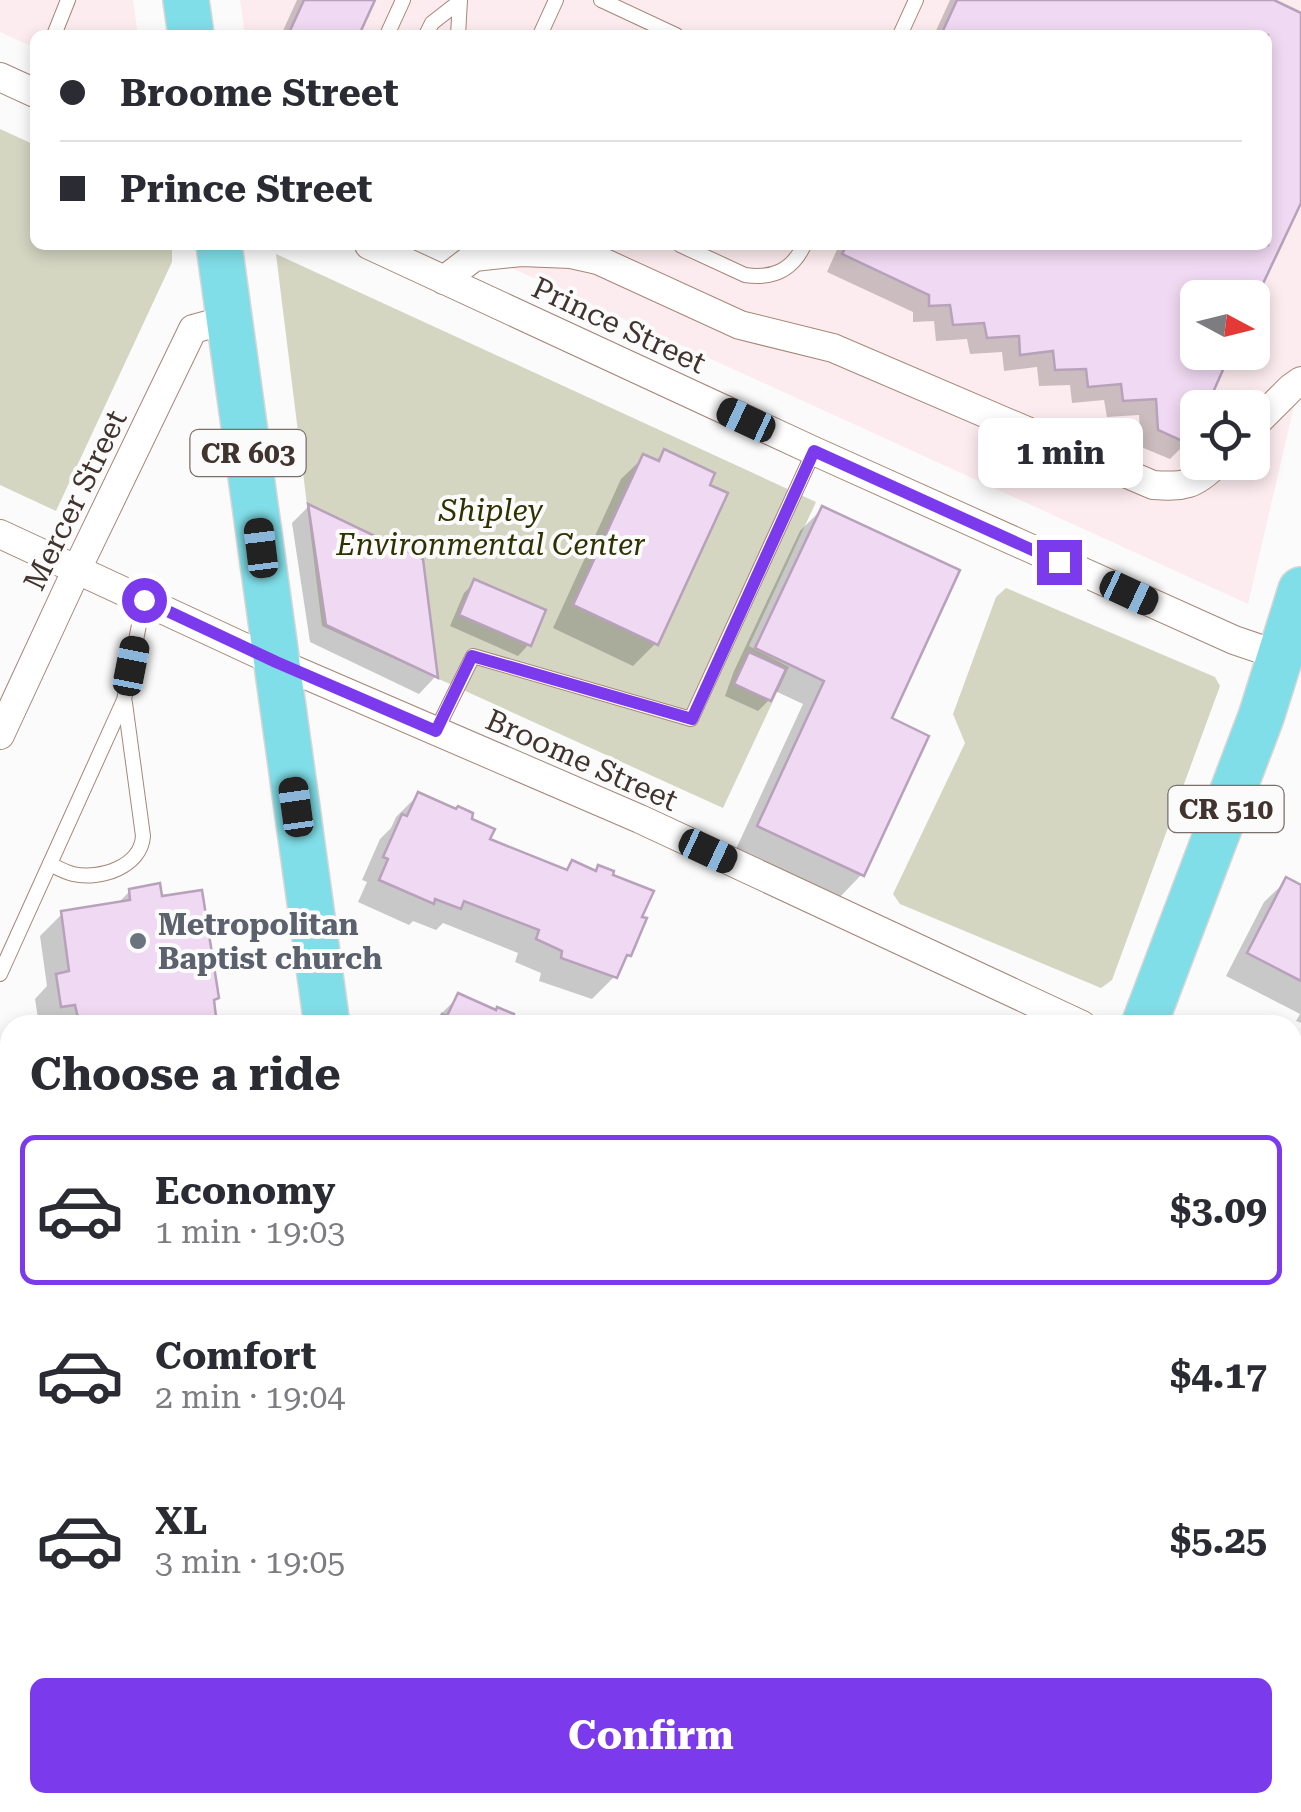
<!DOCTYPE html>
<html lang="en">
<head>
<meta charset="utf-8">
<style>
	body { margin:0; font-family:"Roboto Serif",serif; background:#f7f7f7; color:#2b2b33; height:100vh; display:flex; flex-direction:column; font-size:38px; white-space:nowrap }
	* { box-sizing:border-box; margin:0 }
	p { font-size:32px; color:#7c7c81 }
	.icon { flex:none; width:55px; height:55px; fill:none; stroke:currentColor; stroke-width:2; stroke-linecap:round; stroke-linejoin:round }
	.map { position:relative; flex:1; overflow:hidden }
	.side { position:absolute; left:0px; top:1015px; width:1302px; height:798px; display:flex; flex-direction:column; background:#fff; border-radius:30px 30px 0 0; box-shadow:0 5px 15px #0003 }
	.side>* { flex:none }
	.hud { position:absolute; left:30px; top:30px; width:1242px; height:220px; border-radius:15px; box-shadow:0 5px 15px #0003; display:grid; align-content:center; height:220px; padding:0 30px; background:#fff }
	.needle { width:65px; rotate:97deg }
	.fabs { position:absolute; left:1180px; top:280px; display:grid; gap:20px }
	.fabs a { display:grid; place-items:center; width:90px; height:90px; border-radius:15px; background:#fff; box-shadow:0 5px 15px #0003; font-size:50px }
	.end { position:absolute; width:45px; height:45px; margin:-22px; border:12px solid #7c3aed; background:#fff; box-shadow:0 0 0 5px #fff }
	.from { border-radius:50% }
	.bubble { position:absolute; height:70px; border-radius:15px; background:#fff; box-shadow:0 5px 15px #0003; font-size:32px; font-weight:700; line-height:70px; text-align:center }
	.car { position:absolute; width:30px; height:60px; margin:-30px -15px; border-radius:12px; box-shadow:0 0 8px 2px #0007; background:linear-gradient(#222 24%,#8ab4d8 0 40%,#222 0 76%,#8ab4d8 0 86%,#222 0) }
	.hud b { display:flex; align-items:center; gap:35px; height:95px; font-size:38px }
	.hud b+b { border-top:2px solid #e1e1e2 }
	.hud i { width:25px; height:25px; background:#2b2b33 }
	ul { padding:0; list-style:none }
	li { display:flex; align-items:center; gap:30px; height:150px; margin:0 20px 15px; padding:0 10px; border:5px solid transparent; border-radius:15px }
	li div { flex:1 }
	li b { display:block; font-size:38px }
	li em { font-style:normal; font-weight:700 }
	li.active { border-color:#7c3aed }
	li>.icon { width:90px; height:90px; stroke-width:1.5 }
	h2 { padding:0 30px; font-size:45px; line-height:120px }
	.button { display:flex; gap:20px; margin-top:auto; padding:20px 30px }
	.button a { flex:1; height:115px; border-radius:15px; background:#7c3aed; color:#fff; font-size:40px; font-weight:700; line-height:115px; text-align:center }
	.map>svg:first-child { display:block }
	.commercial { fill:#fdecef; fill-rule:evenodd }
	.education { fill:#f0effd }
	.green { fill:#d4d6c2 }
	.shadow { fill:#0003 }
	.building { fill:#f0d9f2; stroke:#b8a1ba; stroke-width:2.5 }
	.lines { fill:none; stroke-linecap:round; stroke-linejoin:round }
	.service-casing { stroke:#a68678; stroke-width:16 }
	.minor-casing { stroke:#a68678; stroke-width:30 }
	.tertiary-casing { stroke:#a68678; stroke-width:38 }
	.primary-casing { stroke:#d9d6d5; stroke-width:48 }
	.service { stroke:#fff; stroke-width:14 }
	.minor { stroke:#fff; stroke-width:28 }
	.tertiary { stroke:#fff; stroke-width:35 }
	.primary { stroke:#80dee8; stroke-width:45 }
	.route { stroke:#7c3aed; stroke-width:12 }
	.worship-dot { fill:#6b7280; stroke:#fbfbfb; stroke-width:4 }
	.labels { text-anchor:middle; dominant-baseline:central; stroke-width:8; stroke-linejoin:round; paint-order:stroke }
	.shield { fill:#fbfbfb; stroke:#796f6b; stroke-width:2.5 }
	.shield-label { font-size:28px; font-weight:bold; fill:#41332d }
	.street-label { font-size:30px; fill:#41332d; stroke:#fbfbfb }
	.park-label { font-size:30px; font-style:italic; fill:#2f3100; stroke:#fbfbfb }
	.worship-label { font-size:30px; font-weight:bold; fill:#5b616d; stroke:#fbfbfb; text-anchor:start }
</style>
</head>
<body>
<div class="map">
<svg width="1301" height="1812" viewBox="0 0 1301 1812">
	<rect width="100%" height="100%" fill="#fbfbfb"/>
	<g class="commercial">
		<polygon points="0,0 133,0 138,35 35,35 35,48 0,32"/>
		<path d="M240,0H1301V376L1248,604L461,245H1268V35H245ZM1198,298H1252V352H1198ZM1198,408H1252V462H1198Z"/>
	</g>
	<polygon class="education" points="221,1803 339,1803 340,1812 217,1812"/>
	<g class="green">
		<polygon points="0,129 35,145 35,245 172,245 172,262 56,511 0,485"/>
		<polygon points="276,254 816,502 749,646 789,667 723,808 322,626"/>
		<polygon points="1006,588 1215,677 1220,686 1112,980 1101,988 900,904 893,894 965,743 953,714 996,597"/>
	</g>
	<g class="shadow">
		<polygon points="297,0 373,0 356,35 281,35"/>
		<polygon points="950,0 1268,0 1301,15 1301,197 1252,298 1198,298 1198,408 1187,442 1170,459 1141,447 1139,415 1107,417 1104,400 1072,403 1070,385 1039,386 1037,367 1004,371 1002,352 970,354 967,339 936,341 934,321 913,322 913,312 827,272 839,245 1268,245 1268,35 934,35"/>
		<polygon points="664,452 656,643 633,666 553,628 621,479 644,457 655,462"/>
		<polygon points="308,507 421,560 435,677 419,694 310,642 292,523"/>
		<polygon points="822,509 889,719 862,874 840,897 736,849 803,704 773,690 769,700 758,711 725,696 734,671 800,531"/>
		<polygon points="475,582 529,644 518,656 450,626 464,593"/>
		<polygon points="418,795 469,820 486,840 564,872 573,863 594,873 599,868 629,955 620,964 615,976 592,999 539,981 541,973 515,962 518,953 443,923 436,930 413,921 409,925 358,902 367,882 362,880 380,839 391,828 396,817"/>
		<polygon points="1287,880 1301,887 1301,1023 1296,1021 1300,1014 1226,976 1264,902"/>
		<polygon points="130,891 160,899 211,1002 214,1025 39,1025 35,999 47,986 40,936 63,913 116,905"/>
		<polygon points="459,996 508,1020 520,1025 433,1025 436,1019"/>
		<polygon points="10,1119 10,1319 4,1324 0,1321 0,1132"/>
		<polygon points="0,1657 10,1661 10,1802 87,1812 0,1812"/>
		<polygon points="1301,1739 1301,1812 1099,1812 1105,1802 1292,1802"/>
		<polygon points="600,1802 751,1802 747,1812 622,1812"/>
	</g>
	<g class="building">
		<polygon points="304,0 375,0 359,35 288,35"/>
		<polygon points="957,0 1274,0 1301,13 1301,203 1252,307 1252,298 1198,298 1198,352 1231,352 1206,408 1198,408 1198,425 1189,444 1158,430 1156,399 1123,401 1121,384 1088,387 1086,369 1055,370 1053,351 1020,355 1019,336 987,338 984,323 953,325 950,305 929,306 929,295 842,254 847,245 1268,245 1268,35 941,35"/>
		<polygon points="664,449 715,473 710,485 728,493 658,645 573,605 643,454 659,461"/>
		<polygon points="308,504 423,559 438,678 326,625"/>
		<polygon points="822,506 960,570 892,718 929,736 864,876 757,826 824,681 755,648"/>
		<polygon points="474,579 546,610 531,646 459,615"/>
		<polygon points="749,652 786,669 771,701 734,684"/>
		<polygon points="418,792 456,809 458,806 473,813 472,819 495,829 490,839 567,870 572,860 596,871 598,865 614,871 613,875 654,891 642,917 647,918 631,956 627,955 617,978 561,958 562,951 536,939 539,930 464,901 461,909 435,899 434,904 379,880 388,859 383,857 402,814 407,816"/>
		<polygon points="1286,877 1301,885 1301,981 1247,953"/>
		<polygon points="160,883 162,896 202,890 219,998 214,1000 217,1025 82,1025 81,1018 78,1018 75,1005 61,1007 56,974 69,971 61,911 130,900 129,889"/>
		<polygon points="458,993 496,1010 497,1007 514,1014 512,1019 527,1025 438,1025 442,1014 447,1016"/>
		<polygon points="1292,1083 1301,1088 1301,1109 1292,1126"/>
		<polygon points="10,1122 10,1289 0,1282 0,1135"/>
		<polygon points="1292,1432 1301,1436 1301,1486 1292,1502"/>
		<polygon points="0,1654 10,1659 10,1802 95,1802 90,1812 29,1812 0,1799"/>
		<polygon points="1292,1732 1301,1736 1301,1812 1107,1812 1112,1802 1292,1802"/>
		<polygon points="656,1802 754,1802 750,1812 669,1812 655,1807"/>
	</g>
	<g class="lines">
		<g class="service-casing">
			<g id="service">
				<polyline points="601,0 676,35"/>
				<polyline points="54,35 68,0"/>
				<polyline points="387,35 403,0"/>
				<polyline points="426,35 432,23 459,2"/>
				<polyline points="458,35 460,0"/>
				<polyline points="540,35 556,0"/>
				<polyline points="900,35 916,0"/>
				<path d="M680,245L745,275C772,279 792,271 804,245"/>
				<polyline points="436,731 473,656 691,719 814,451"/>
				<path d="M50,864C58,868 65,872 73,874C100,880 141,867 143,836L125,703"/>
				<polyline points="0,974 124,700 144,600"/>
				<polyline points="1292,1267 1299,1254 1301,1255"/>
				<polyline points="1292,1351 1301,1356"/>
				<polyline points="0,1370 10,1373"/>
				<polyline points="1022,1802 1037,1812"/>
				<polyline points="1080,1812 1085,1802"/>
			</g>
		</g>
		<g class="minor-casing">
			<g id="minor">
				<polyline points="0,77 35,93"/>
				<polyline points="369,245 814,451 1234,640 1281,656"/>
				<path d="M444,280L474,257L521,252L571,254L598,260L740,325L833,348L1153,485C1184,487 1194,486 1218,462"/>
				<polyline points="1252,427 1291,388 1301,381"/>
				<polyline points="0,534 276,662 640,819 1082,1025"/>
				<polyline points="0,735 77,569 193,329 230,319"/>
				<polyline points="1292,1606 1301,1611"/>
			</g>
		</g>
		<g class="tertiary-casing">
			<polyline id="tertiary" points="173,1812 178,1802"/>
		</g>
		<g class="primary-casing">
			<g id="primary">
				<polyline points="186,0 191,35"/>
				<polyline points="219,245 327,1025"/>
				<polyline points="1144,1025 1261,717 1301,590"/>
				<polyline points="430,1802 432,1812"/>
				<polyline points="821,1812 825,1802"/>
			</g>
		</g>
		<use href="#service" class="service"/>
		<use href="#minor" class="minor"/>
		<use href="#tertiary" class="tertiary"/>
		<use href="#primary" class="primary"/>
	</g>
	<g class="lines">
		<polyline class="route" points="144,600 276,662 436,731 472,656 692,719 814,451 1059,562"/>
	</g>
	<circle class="worship-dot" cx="138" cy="941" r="10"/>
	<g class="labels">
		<g class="shield">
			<rect x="190.5" y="430" width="115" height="46" rx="8"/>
			<rect x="1168.5" y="786" width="115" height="46" rx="8"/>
		</g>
		<g class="shield-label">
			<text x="248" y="453">CR 603</text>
			<text x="1226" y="809">CR 510</text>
		</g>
		<g class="street-label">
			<text transform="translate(619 325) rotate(25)">Prince Street</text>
			<text transform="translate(75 500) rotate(-64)">Mercer Street</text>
			<text transform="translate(582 760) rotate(24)">Broome Street</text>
		</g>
		<g class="park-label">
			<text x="491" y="510">Shipley<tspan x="491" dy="34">Environmental Center</tspan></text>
		</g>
		<g class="worship-label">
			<text x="158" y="924">Metropolitan<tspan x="158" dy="34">Baptist church</tspan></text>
		</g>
	</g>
</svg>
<div class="fabs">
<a><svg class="needle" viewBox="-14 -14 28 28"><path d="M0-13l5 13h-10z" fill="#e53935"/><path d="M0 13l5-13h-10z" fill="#7c7c81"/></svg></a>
<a><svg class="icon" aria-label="locate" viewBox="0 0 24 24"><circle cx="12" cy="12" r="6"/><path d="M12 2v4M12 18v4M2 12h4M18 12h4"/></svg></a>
</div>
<i class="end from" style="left:144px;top:600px"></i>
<i class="end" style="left:1059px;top:562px"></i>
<div class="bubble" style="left:978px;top:418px;width:165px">1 min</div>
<i class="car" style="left:746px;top:420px;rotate:295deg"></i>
<i class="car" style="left:261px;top:548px;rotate:353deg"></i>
<i class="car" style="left:1129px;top:593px;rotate:115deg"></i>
<i class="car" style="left:131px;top:666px;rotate:11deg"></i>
<i class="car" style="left:296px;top:807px;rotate:352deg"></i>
<i class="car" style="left:708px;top:851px;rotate:115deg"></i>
<div class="hud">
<b><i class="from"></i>Broome Street</b>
<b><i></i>Prince Street</b>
</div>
<section class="side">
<h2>Choose a ride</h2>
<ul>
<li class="active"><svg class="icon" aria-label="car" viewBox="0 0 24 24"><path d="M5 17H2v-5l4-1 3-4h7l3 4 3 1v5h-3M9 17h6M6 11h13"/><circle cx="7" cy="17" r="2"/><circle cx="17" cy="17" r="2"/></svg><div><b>Economy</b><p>1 min · 19:03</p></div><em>$3.09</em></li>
<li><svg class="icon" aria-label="car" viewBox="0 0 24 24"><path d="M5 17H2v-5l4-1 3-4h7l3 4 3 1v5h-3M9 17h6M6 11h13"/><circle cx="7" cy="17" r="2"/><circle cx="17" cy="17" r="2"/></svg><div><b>Comfort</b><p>2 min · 19:04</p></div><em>$4.17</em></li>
<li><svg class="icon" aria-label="car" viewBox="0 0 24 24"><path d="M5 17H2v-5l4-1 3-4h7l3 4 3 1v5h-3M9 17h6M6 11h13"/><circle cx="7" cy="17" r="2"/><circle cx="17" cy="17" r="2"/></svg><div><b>XL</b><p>3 min · 19:05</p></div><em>$5.25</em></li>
</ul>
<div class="button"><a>Confirm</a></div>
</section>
</div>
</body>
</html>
